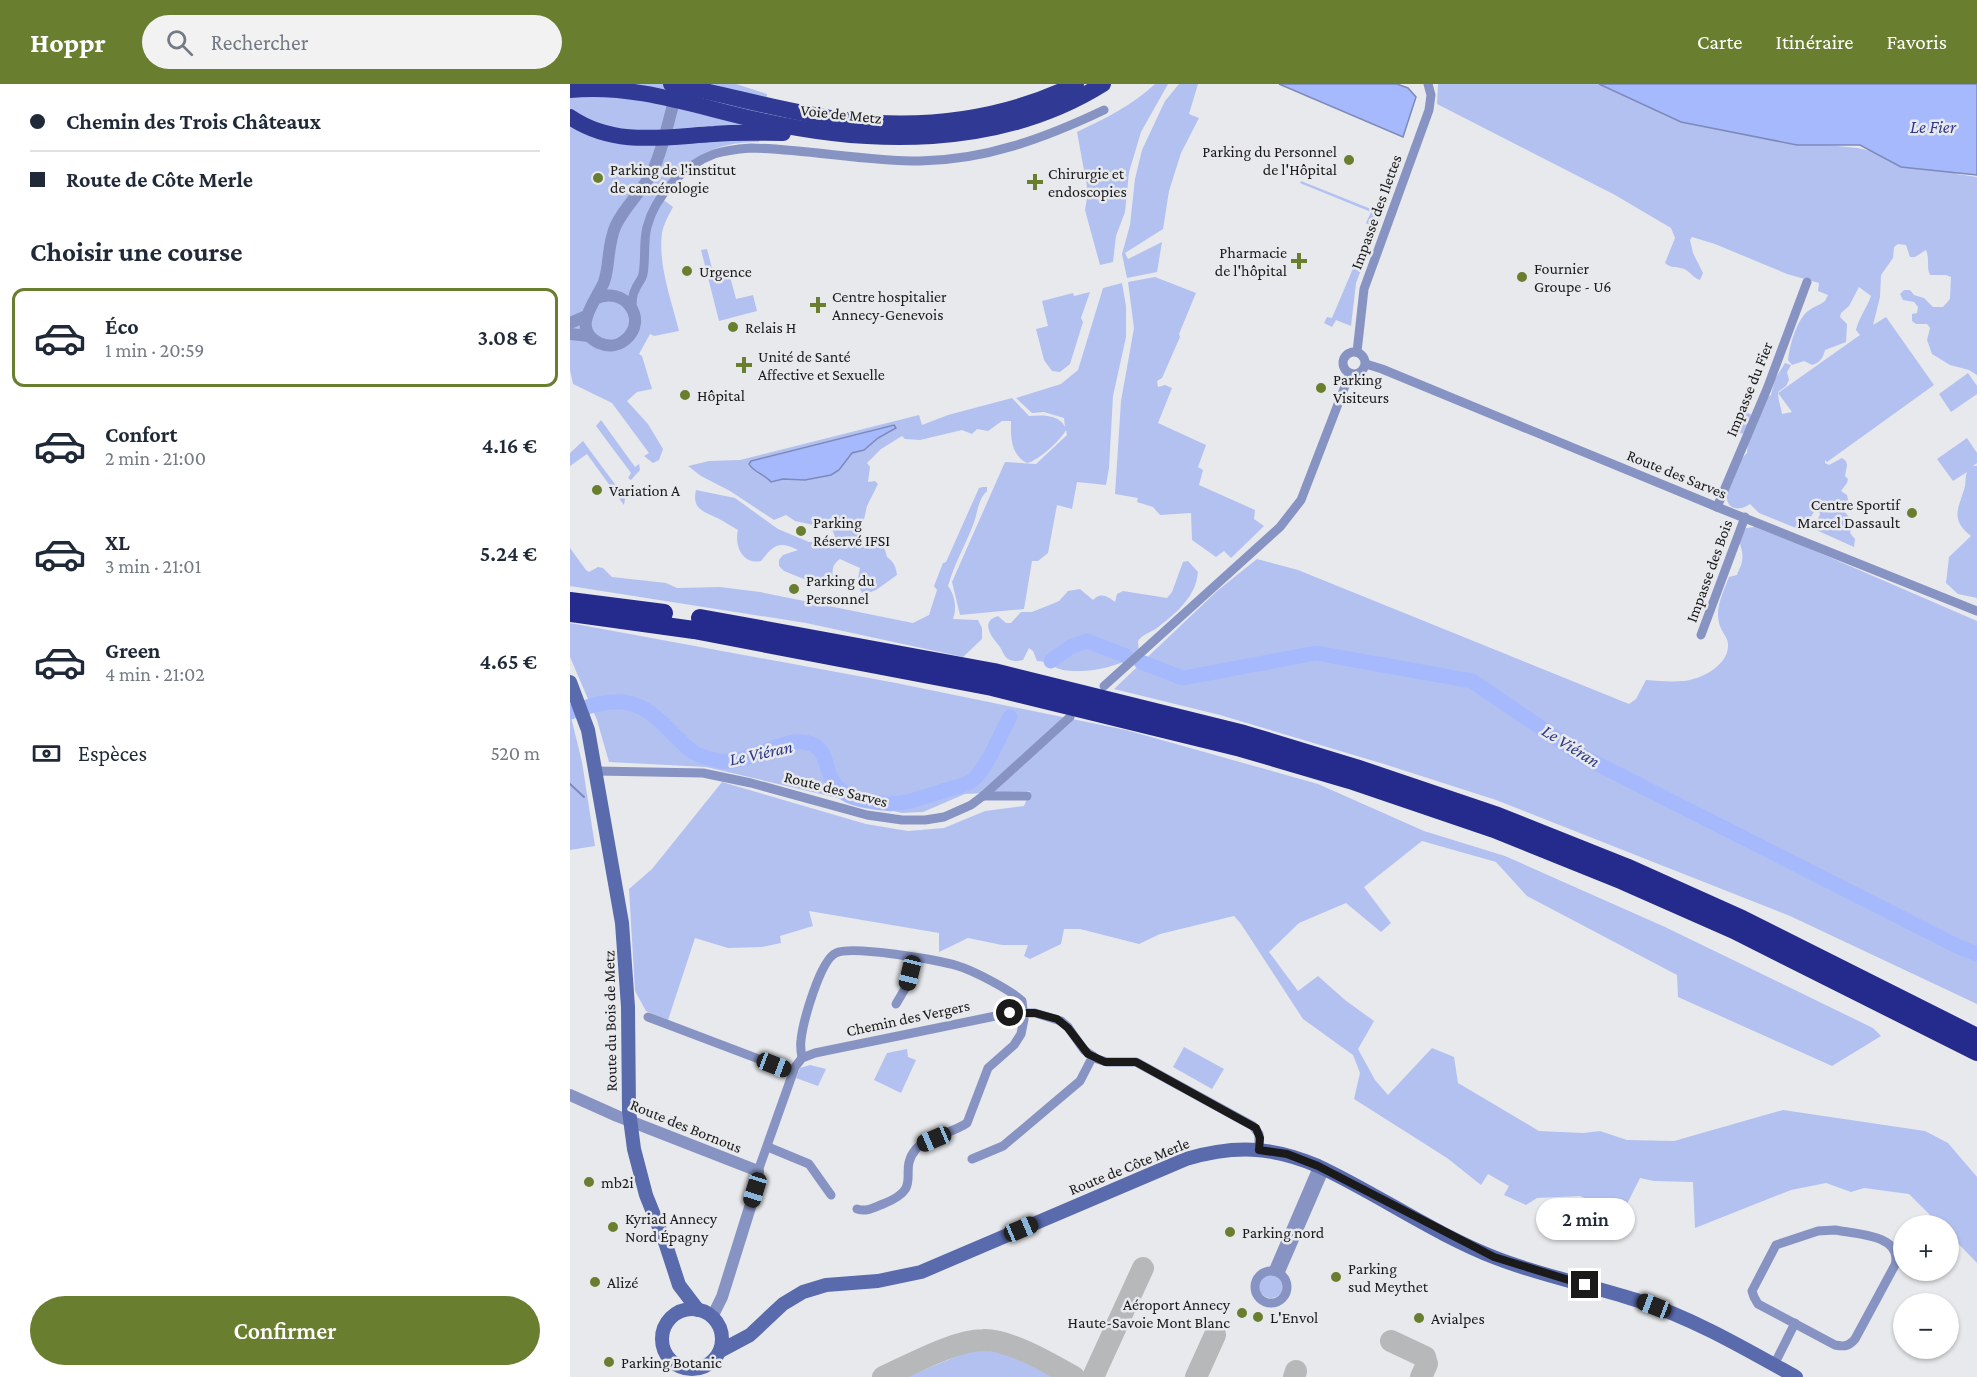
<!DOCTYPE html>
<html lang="fr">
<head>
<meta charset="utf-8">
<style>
	body { margin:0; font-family:"Crimson Pro",serif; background:#f2f2f3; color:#1f2937; height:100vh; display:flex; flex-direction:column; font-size:22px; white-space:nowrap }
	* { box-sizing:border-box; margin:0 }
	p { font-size:20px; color:#747a83 }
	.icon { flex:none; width:33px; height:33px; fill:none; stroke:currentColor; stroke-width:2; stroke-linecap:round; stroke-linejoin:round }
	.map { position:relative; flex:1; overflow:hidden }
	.drawer { display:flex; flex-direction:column; background:#fff; width:570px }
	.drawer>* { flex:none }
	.top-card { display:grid; align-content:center; height:132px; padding:0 30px; background:#fff }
	.buttons { position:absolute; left:1323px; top:1131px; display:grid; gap:12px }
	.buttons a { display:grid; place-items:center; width:66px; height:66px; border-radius:50%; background:#fff; box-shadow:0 2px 4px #0004; font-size:30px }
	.end { position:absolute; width:27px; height:27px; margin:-14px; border:8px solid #1a1a1b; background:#fff; box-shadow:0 0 0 3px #fff }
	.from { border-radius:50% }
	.bubble { position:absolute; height:42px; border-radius:21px; background:#fff; box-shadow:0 2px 4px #0004; font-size:20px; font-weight:600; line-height:42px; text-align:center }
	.car { position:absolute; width:18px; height:36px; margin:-18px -9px; border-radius:8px; box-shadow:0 0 4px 2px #0007; background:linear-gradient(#222 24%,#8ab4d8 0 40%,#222 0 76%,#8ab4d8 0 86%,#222 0) }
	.top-card b { display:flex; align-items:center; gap:21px; height:57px; font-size:22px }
	.top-card b+b { border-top:2px solid #e0e1e3 }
	.top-card i { width:15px; height:15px; background:#1f2937 }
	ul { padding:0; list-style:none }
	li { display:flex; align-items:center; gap:18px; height:99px; margin:0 12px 9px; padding:0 18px; border:3px solid transparent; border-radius:12px }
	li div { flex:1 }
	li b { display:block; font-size:22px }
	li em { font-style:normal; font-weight:600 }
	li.active { border-color:#6a7e2f }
	li>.icon { width:54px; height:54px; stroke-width:1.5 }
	h2 { padding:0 30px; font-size:27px; line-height:72px }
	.pay { display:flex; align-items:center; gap:15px; height:66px; padding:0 30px; font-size:22px }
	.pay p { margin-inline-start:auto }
	.button { display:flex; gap:12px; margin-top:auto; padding:12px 30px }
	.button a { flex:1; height:69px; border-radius:36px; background:#6a7e2f; color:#fff; font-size:24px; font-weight:600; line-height:69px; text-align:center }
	header { display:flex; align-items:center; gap:36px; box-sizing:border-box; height:84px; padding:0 30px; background:#6a7e2f; color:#fff }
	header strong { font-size:28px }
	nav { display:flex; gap:33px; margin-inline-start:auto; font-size:21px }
	.search { width:420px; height:54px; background:#f2f2f3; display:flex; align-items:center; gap:15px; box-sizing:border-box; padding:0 21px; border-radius:33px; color:#747a83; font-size:22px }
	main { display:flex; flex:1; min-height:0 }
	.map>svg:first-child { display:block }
	.green { fill:#b3c1f1 }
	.water { fill:#a7b9fd; stroke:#7d89b9; stroke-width:1.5 }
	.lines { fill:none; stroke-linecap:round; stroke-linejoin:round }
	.stream { stroke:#7d89b9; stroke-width:2 }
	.river { stroke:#a7b9fd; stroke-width:15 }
	.taxiway { stroke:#b7b8ba; stroke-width:22 }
	.minor { stroke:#8794c3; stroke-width:9 }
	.tertiary { stroke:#8794c3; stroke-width:12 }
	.secondary { stroke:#596aad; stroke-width:14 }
	.trunk { stroke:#303a94; stroke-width:16 }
	.motorway { stroke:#252b8d; stroke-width:18 }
	.route { stroke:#1a1a1b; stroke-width:8 }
	.poi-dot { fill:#6a7e2f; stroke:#e8e9ec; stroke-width:2 }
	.labels { text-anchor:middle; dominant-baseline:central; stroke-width:5; stroke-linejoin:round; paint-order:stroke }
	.street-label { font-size:16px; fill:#1a1a1b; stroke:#e8e9ec }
	.poi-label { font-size:16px; fill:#1a1a1b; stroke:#e8e9ec; text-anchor:start }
	.water-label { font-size:18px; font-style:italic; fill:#2e3a87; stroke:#e8e9ec }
</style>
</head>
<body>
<header>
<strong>Hoppr</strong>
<div class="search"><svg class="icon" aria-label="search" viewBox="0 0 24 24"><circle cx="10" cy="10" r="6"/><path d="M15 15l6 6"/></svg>Rechercher</div>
<nav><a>Carte</a><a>Itinéraire</a><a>Favoris</a></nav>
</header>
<main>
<section class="drawer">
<div class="top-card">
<b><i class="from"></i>Chemin des Trois Châteaux</b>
<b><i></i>Route de Côte Merle</b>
</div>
<h2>Choisir une course</h2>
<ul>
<li class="active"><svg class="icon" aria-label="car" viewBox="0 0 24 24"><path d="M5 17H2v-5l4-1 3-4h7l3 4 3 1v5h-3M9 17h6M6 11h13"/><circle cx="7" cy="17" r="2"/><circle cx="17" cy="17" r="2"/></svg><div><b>Éco</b><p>1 min · 20:59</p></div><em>3.08 €</em></li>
<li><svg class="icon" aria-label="car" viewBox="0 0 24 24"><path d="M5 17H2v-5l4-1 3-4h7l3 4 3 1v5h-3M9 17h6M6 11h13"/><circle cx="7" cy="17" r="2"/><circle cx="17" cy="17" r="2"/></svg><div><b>Confort</b><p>2 min · 21:00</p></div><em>4.16 €</em></li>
<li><svg class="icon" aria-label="car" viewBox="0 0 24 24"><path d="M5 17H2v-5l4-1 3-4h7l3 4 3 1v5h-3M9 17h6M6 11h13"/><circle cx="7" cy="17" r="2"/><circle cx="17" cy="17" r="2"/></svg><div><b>XL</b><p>3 min · 21:01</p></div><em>5.24 €</em></li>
<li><svg class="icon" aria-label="car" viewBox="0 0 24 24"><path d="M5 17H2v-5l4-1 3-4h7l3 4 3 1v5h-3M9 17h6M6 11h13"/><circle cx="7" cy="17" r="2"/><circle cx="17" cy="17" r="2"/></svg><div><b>Green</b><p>4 min · 21:02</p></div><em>4.65 €</em></li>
</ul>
<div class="pay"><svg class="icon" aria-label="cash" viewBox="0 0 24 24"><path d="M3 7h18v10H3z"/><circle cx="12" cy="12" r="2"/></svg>Espèces<p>520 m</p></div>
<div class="button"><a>Confirmer</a></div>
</section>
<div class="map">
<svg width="1407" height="1293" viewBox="0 0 1407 1293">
	<rect width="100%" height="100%" fill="#e8e9ec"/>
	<g class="green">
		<path d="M0,0H166L197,10L189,58C141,58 117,75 87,111L103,123C99,131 94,139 92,149C88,181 101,215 109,247L84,252L80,250L69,270L72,272L82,305L67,308L57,317L78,340L93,365L89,376L83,379L74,372L79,369L42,319L3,300L0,286Z"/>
		<path d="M585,0H598L571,48L559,88L555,128L546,152L543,178L530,181L515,126L518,108L507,48C534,35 563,21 585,0Z"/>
		<polygon points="609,0 628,0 619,30 629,34 611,69 599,107 593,145 555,169 558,175 592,158 587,188 557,194 552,170 560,141 565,95 572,66 595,17"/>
		<path d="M868,0H1039L1257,61L1288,64L1377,84L1387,90L1407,93V291L1399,286L1380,281L1362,270L1357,256L1360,244L1357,240H1346L1342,237V230L1347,229L1348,223L1344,218L1333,216L1330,210L1334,206H1340L1344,211L1354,214L1363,223H1373L1380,215L1381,193L1376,191H1360C1356,183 1360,175 1356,166L1345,173H1340L1336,161L1328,160L1324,163L1323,174L1311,191L1310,213L1303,241L1316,233L1364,301L1257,378L1255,376V379L1259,381L1272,374L1276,377L1277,381L1275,392L1278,395L1277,399L1271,407L1277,411L1278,415L1273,425C1280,437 1285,432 1280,449L1285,455L1284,463L1244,445L1250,430L1249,427L1244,428L1235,442L1226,444L1189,429L1180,420C1174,424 1169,426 1162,423C1147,414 1168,376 1177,369L1178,354L1176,350L1168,349L1165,345L1167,335L1176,328L1182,331L1196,314L1201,311L1205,295L1215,279L1221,281L1217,288L1219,296L1216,302L1208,308C1208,317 1211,322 1212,330L1222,328L1208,309L1290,251L1286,246C1289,233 1297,224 1301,212L1289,203L1279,222L1271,229L1270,233L1277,240L1276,258L1255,266C1253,274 1250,279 1242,281L1234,277L1222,281L1218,276C1220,261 1226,237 1238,227C1243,223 1250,221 1255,217L1258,211L1248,207L1249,199L1217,190L1145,160L1122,153L1120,156L1123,169L1133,189L1130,196C1123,194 1121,188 1114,185C1107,182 1101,185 1095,179L1105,154L1101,144L1045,111L867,20Z"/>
		<polygon points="731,97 806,127 810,136 786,199 781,242 766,236 762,243 754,239 757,233 762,234 801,142 796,139 801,128 730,99"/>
		<polygon points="137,165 143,188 158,185 166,215 183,211 187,227 149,237 131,166"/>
		<polygon points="585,193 626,209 609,250 610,253 592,294 587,297 588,303 595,301 602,304 588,339 636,361 628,383 633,386 629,401 685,426 684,435 694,442 661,474 654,467 646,473 622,456 621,429 590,431 583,423 567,418 568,414 545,410 551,317 564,244 558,198"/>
		<path d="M552,199L556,222V253L543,312L539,384L536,401L507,398L502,425L487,421L478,469L468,477H462L454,525L390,531L382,498L435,378L466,380L497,351L496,346C491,356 468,377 457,379C440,370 441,353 441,337H432L418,347L407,345L402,350L392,346L350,356L335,355L332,352L311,365L297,379L300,383L298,398L305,397L308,400L297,422L289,457L292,461C306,456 314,458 317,473C324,478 326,483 327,491L306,506L295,510L292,509L287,499L290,484L270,475C259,482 264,491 262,502L256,504L214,487L209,482V476L213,471L228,466C208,456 203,462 191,477C173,481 164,462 168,446C162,443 157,439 151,436C137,428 121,427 126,406L165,414L208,445L239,458L268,460L262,445L225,437L216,431L204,436L160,407L131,392L118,382L139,377L170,376L349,331L352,341L378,331L442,314L459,332C472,331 489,330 495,343L494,334L474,328L462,329L446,314L491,300L508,286L533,204Z"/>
		<polygon points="520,208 511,234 513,238 500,280 490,288 482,287 474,276 466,245 478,242 472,217 503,209 504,212"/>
		<polygon points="1398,289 1407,302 1407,310 1381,328 1369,310"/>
		<polygon points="31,336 65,383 69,380 70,386 61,396 58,394 61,389 26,342"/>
		<path d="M1397,354L1407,369V379L1403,382H1407V514L1388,510L1376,499L1379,473L1401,452C1379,434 1389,425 1395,402C1396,397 1395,393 1397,388L1383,397L1367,375Z"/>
		<polygon points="13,357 50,407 53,405 56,409 54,421 17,370 0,382 0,369"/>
		<path d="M413,403H417V407C407,417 408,429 403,441C395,462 384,480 378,502C385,511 387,524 383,535L408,536L412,544V555L393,573L236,539L0,502V464L16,486L19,488L28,483L33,484L42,493L96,499L107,504L150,503L190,508L343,539L359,531L367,506L364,502L373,479L376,478L409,404Z"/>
		<path d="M1185,443L1236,463L1407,537V920L1220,832L926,716L814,680L650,631L544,605L647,507L687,475L728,486L1059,620L1066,615L1076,596C1088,597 1101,598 1113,597C1130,596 1157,582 1158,563C1159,555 1153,550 1150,542C1144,525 1153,509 1159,493L1167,491C1168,487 1172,481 1172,477C1175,461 1163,461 1176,444Z"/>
		<path d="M618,477L628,488C627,494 626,501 623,506C616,521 600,534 587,544C580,549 574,549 568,557L569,569C551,583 516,590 493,586C483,584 482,578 467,577L463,567L459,564L453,576C448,577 444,578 438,575C434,572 433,568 430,563C422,553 409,538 428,532L436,539H441L451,528H462L482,520L489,517L498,507L510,505L523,516C530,508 538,512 545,518L547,510L553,507L597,514L602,508L613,478Z"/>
		<polygon points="0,539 326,599 556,646 748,700 854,747 935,772 1095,843 1303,944 1311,952 1262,982 1108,913 1107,891 957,812 926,778 852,757 794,803 821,839 811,848 776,819 729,839 699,868 728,907 748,892 775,916 804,937 788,965 805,996 818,1011 862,964 884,973 888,999 969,1047 1013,1049 1030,1047 1057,1056 1104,1057 1213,1026 1355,1047 1378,1059 1407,1093 1407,1179 1379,1150 1378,1142 1370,1141 1339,1110 1294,1104 1281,1108 1256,1099 1221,1106 1125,1144 1123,1098 1084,1097 1070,1094 1051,1132 1010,1112 967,1114 956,1121 934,1111 939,1102 918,1090 911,1101 877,1074 784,1015 790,989 783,971 733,935 671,840 664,832 590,850 569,860 510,845 494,845 491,860 460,875 454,872 458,861 432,861 398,854 369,868 369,849 239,827 243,842 210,852 211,859 192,863 158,864 125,854 98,936 76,927 65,907 59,805 82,785 152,698 296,740 338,747 374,744 415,727 454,722 460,707 395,710 353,728 332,729 136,683 39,678 27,636 0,573"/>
		<polygon points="0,629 12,678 25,762 0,766"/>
		<polygon points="614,963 654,985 642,1005 603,983"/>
		<polygon points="337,965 338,973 346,976 331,1009 304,996 317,969"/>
		<polygon points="240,981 256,985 248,1002 226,994 230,984"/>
		<circle cx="701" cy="1202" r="12"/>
		<polygon points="414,1266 437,1270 484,1293 337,1293 397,1268"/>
	</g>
	<g class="water">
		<polygon points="709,0 827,0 838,4 846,13 833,53"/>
		<polygon points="1029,0 1407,0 1407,91 1331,83 1290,61 1227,61 1111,38"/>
		<path d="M324,341L326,344L308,354L294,366L282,369L269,386L261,391L235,396L213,395L201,398C195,390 184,389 179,380L181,377Z"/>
	</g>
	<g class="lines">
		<polyline class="stream" points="0,700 14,713"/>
		<g class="river">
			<polyline points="481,577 500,563 517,557 556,572"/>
			<polyline points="571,578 613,594 746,569 902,597 1014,673 1387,862 1407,870"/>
			<path d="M0,628C17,623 36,616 54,618C86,623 99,650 123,668C131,673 140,675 149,677C177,682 216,649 242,660C263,670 250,694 276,710C282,714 291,716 298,717C329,724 344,716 373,707C382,704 395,702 403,696C418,682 430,651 440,633"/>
		</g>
		<g class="taxiway">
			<polyline points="821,1257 855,1273 857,1280 851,1293"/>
			<path d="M313,1293C340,1281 385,1256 413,1256C439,1255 481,1280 504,1293"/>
			<polyline points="523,1293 573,1184"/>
			<polyline points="626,1293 645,1251"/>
			<polyline points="724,1293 726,1287"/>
		</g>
		<g class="minor">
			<path d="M62,224C62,219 62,211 65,206C67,200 72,196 73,190C76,174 73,159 77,143C85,112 114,81 144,70C156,66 168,65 181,64C237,65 293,77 350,77C416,76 475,54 534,26"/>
			<circle cx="784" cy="279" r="11"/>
			<polyline points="787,268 794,205 859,26 861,11 858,0"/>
			<polyline points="796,280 812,285 1147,423 1407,527"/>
			<polyline points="1147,423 1197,305 1237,198"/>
			<polyline points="1131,551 1175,433"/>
			<polyline points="534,602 710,443 731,416 780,289"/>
			<polyline points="26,687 133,689 181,699 297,731 332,736 355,736 374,733 401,721 413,712 500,633"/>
			<polyline points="413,712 457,712"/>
			<polyline points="326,920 336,903 344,874"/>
			<polyline points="78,933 223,988"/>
			<path d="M232,974C231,968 230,962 231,956C233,938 250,876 266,869C282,861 368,876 388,882C402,886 441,906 452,917L454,935L451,950L444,961L418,984L397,1039C383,1049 356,1053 346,1065C326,1089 356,1103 313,1120C303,1124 297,1128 287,1125"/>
			<polyline points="198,1063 239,1080 261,1111"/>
			<polyline points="402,1075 433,1062 510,997 523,972"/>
			<polyline points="188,1087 225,983 232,974 245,969 440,929 465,929 491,937 498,943 514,966 527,975 537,978 566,978 683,1042 689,1050 689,1066"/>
			<path d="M1265,1146C1286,1150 1334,1151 1325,1181L1285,1255C1279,1262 1275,1263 1265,1261L1188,1220L1184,1213L1182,1207L1206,1161L1248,1147Z"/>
			<polyline points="703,1187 748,1082"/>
			<circle cx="701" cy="1203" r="16"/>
			<polyline points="710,1189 755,1085"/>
			<polyline points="1204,1281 1225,1239"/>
		</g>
		<g class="tertiary">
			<path d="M25,215C54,200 80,236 55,256C48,262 38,263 29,259C0,245 26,217 34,198C40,181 37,160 46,141C56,120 75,105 84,84C94,61 99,34 106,10"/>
			<polyline points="0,239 14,233"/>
			<polyline points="0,250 19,252"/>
			<polyline points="0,1011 47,1032 188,1087 187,1101 152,1213 142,1233"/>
		</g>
		<g class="secondary">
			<polyline points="0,598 18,646 52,839 58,923 59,1027 64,1065 76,1111 96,1161 109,1201 128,1226"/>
			<circle cx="122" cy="1255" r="30"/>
			<path d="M150,1267L180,1251L213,1220L233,1208L256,1201L308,1197L351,1188L616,1075C664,1061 701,1062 748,1082C808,1110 864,1150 926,1174C972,1192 1020,1201 1066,1216C1123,1234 1174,1264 1226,1293"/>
		</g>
		<g class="trunk">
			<path d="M101,0C160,11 217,29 275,36C353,46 436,35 506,0"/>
			<path d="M0,6C64,0 122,21 183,35C299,62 429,65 533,0"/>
			<path d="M0,33C44,63 94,53 144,50C167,48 190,49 213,49"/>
		</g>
		<g class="motorway">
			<polyline points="0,517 94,529"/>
			<polyline points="0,529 124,546 422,603 671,664 780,696 924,745 1053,797 1164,846 1407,968"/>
			<polyline points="130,534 424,588 674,650 786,684 928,732 1056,783 1172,835 1407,953"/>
		</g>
	</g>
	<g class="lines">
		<polyline class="route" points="440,929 465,929 487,935 498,944 518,970 535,978 566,978 664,1032 686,1044 690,1054 689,1066 717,1070 748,1082 924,1173 1015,1201"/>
	</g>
	<g class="poi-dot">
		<circle cx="779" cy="76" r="6"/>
		<circle cx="28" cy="94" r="6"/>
		<path d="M462 89h6v6h6v6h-6v6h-6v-6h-6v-6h6z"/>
		<path d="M726 168h6v6h6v6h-6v6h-6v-6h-6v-6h6z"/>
		<circle cx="117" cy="187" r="6"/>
		<circle cx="952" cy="193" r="6"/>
		<path d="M245 212h6v6h6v6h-6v6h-6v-6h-6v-6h6z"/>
		<circle cx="163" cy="243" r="6"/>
		<path d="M171 272h6v6h6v6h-6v6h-6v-6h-6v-6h6z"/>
		<circle cx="751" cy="304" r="6"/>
		<circle cx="115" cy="311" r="6"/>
		<circle cx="27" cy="406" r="6"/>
		<circle cx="1342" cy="429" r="6"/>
		<circle cx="231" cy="447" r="6"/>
		<circle cx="224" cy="505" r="6"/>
		<circle cx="19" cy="1098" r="6"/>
		<circle cx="43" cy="1143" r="6"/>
		<circle cx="660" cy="1148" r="6"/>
		<circle cx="766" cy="1193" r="6"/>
		<circle cx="25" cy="1198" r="6"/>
		<circle cx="672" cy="1229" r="6"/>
		<circle cx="688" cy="1233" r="6"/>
		<circle cx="849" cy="1234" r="6"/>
		<circle cx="39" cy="1278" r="6"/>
	</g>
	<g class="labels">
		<g class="street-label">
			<text transform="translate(271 30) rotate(6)">Voie de Metz</text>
			<text transform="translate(806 128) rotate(-70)">Impasse des Ilettes</text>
			<text transform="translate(1179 305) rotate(-68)">Impasse du Fier</text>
			<text transform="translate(1107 390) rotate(22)">Route des Sarves</text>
			<text transform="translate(1139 487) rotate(-70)">Impasse des Bois</text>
			<text transform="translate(266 705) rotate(14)">Route des Sarves</text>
			<text transform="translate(338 934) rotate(-12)">Chemin des Vergers</text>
			<text transform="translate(40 937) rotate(-91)">Route du Bois de Metz</text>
			<text transform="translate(116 1042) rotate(22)">Route des Bornous</text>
			<text transform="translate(559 1082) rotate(-22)">Route de Côte Merle</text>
		</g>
		<g class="poi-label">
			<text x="767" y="67" text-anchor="end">Parking du Personnel<tspan x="767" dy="18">de l'Hôpital</tspan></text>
			<text x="40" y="85">Parking de l'institut<tspan x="40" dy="18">de cancérologie</tspan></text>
			<text x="478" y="89">Chirurgie et<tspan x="478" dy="18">endoscopies</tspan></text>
			<text x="717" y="168" text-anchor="end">Pharmacie<tspan x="717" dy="18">de l'hôpital</tspan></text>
			<text x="964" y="184">Fournier<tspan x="964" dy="18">Groupe - U6</tspan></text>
			<text x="129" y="187">Urgence</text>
			<text x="262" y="212">Centre hospitalier<tspan x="262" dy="18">Annecy-Genevois</tspan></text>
			<text x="175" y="243">Relais H</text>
			<text x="188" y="272">Unité de Santé<tspan x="188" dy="18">Affective et Sexuelle</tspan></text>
			<text x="763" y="295">Parking<tspan x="763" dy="18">Visiteurs</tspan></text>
			<text x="127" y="311">Hôpital</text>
			<text x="39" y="406">Variation A</text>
			<text x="1330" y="420" text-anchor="end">Centre Sportif<tspan x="1330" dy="18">Marcel Dassault</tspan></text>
			<text x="243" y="438">Parking<tspan x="243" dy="18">Réservé IFSI</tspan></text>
			<text x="236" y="496">Parking du<tspan x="236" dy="18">Personnel</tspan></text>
			<text x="31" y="1098">mb2i</text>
			<text x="55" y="1134">Kyriad Annecy<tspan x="55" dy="18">Nord Épagny</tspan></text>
			<text x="672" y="1148">Parking nord</text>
			<text x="778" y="1184">Parking<tspan x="778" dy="18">sud Meythet</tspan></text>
			<text x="37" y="1198">Alizé</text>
			<text x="660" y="1220" text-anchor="end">Aéroport Annecy<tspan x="660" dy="18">Haute-Savoie Mont Blanc</tspan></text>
			<text x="700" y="1233">L'Envol</text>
			<text x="861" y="1234">Avialpes</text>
			<text x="51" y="1278">Parking Botanic</text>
		</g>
		<g class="water-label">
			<text x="1363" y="43">Le Fier</text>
			<text transform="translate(1001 662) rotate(32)">Le Viéran</text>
			<text transform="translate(191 669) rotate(-12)">Le Viéran</text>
		</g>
	</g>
</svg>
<div class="buttons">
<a>+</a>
<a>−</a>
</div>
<i class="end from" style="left:440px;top:929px"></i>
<i class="end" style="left:1015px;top:1201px"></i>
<div class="bubble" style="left:966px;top:1114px;width:99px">2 min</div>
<i class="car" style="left:340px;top:889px;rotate:194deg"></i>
<i class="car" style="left:204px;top:981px;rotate:111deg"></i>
<i class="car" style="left:364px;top:1055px;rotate:247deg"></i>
<i class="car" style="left:185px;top:1106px;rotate:197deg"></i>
<i class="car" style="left:451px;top:1145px;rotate:67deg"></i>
<i class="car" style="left:1084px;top:1222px;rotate:291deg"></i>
</div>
</main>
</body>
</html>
